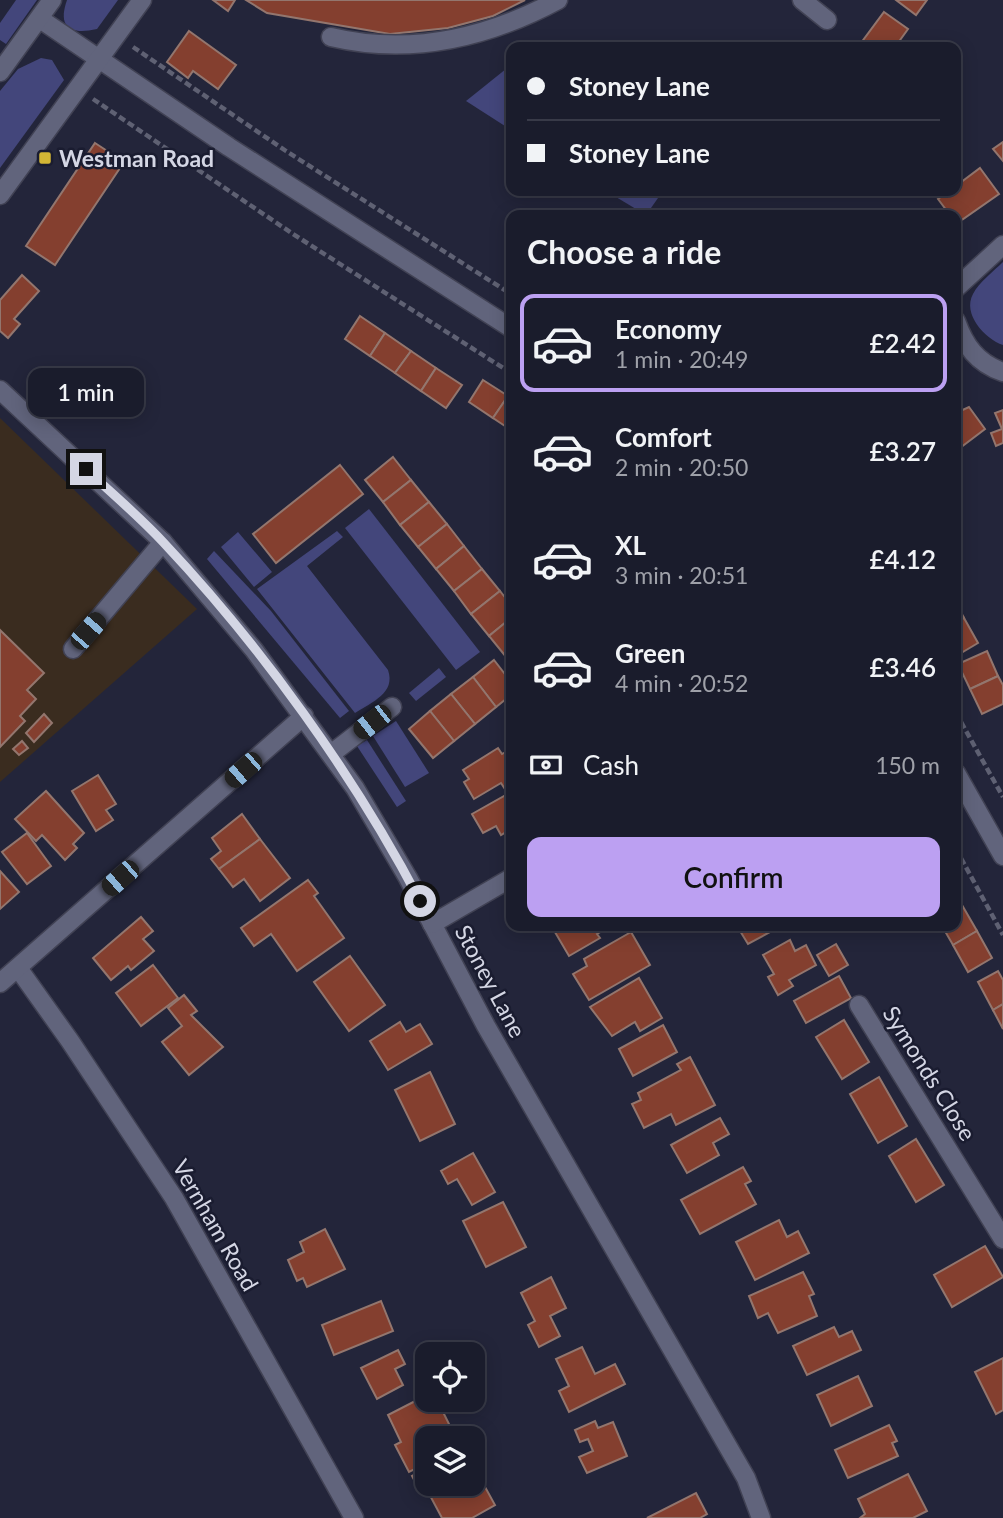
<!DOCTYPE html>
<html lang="en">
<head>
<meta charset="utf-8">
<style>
	body { margin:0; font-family:Lato,sans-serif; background:#232534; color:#f1f3f6; height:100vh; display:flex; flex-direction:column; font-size:26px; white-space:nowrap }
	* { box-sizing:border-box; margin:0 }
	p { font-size:23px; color:#9fa1a9 }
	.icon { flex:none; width:38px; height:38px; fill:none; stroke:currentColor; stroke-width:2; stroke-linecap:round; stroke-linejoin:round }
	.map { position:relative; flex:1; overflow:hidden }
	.panel { position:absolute; left:506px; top:210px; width:455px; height:721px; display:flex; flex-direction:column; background:#1a1c2c; border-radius:14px; box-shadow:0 4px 18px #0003,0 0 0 2px #383a48 }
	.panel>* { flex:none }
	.top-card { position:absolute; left:506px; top:42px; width:455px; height:154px; border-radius:14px; box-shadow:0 4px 18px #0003,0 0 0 2px #383a48; display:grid; align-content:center; height:154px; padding:0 21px; background:#1a1c2c }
	.tools { position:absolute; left:415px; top:1342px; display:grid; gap:14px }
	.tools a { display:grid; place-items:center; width:70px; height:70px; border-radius:14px; background:#1a1c2c; box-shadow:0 4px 18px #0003,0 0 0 2px #383a48; font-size:35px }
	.end { position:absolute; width:32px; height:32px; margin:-16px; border:9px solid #d4d6e4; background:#111; box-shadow:0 0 0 4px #111 }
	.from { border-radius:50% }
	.bubble { position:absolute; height:49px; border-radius:14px; background:#1a1c2c; box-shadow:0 4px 18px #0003,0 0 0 2px #383a48; font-size:23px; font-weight:600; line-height:49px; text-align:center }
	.car { position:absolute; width:21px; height:42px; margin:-21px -10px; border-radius:9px; box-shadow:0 0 5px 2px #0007; background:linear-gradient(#222 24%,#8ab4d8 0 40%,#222 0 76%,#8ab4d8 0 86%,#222 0) }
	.top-card b { display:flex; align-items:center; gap:24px; height:66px; font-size:26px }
	.top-card b+b { border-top:2px solid #383a48 }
	.top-card i { width:18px; height:18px; background:#f1f3f6 }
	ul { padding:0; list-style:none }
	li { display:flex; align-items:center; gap:21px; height:98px; margin:0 14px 10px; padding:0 7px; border:4px solid transparent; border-radius:14px }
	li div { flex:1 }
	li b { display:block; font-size:26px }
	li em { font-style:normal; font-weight:600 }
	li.current { border-color:#bca0f2 }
	li>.icon { width:63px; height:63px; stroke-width:1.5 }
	h2 { padding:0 21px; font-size:32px; line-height:84px }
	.pay { display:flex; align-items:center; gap:18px; height:77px; padding:0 21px; font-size:26px }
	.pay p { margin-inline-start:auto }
	.action { display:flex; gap:14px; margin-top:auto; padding:14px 21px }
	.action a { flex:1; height:80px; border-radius:14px; background:#bca0f2; color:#111; font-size:28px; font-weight:600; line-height:80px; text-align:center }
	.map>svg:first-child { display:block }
	.education { fill:#3a2c1f }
	.green { fill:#43467b }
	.building { fill:#843f2f; stroke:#93766e; stroke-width:2 }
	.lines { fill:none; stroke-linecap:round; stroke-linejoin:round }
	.minor-casing { stroke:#414254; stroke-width:21 }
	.path { stroke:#5f6173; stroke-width:4.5; stroke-dasharray:7 3.5; stroke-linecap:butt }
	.minor { stroke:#61647c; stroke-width:18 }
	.route { stroke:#d4d6e4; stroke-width:9 }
	.poi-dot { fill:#d3b635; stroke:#1a1c30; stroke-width:2.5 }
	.labels { text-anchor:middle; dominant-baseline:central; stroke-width:5; stroke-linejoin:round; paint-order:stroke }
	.poi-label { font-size:23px; font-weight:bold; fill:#d4d6e4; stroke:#1a1c30; text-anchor:start }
	.street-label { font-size:23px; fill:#d4d6e4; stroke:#1a1c30 }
</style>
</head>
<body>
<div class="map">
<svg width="1003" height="1518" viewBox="0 0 1003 1518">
	<rect width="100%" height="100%" fill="#23253a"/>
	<polygon class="education" points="0,418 197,609 0,782"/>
	<g class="green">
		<polygon points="16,0 37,0 6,44 0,40 0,23"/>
		<path d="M67,0H118L97,29C71,35 57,28 67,0Z"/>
		<polygon points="41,58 52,60 64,80 0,168 0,91 18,69"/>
		<polygon points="511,65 511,130 466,101"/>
		<polygon points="606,191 663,191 646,215"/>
		<path d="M1003,262V345C985,339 962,314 973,294C979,282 994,271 1003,262Z"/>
		<polygon points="369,509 480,652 456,670 345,528"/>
		<path d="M337,531L343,537L307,566L388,670C396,693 372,702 355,713L257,589Z"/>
		<polygon points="238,532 272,572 254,587 221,547"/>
		<polygon points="214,551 271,611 349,711 340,718 207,559"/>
		<polygon points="439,668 446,677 416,701 409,693"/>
		<polygon points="396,721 429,773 405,787 373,736"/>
		<polygon points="367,740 406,801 397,807 357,746"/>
	</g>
	<g class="building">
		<polygon points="213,0 235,0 228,11"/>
		<polygon points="246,0 525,0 493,16 448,28 390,34 267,13"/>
		<polygon points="896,0 927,0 916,15"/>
		<polygon points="884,12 908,29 895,47 858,47"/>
		<polygon points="189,31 236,65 218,89 193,71 188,78 167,62"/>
		<polygon points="1003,142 1003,161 993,149"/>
		<polygon points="95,143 124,162 55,265 26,246"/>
		<polygon points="980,168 999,194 956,224 956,215 950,215 938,199 949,191 956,191 956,186"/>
		<polygon points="22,275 39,291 14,319 20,324 8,338 0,331 0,300"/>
		<polygon points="360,316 385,333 370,356 345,339"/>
		<polygon points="385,333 411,351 395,373 370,356"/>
		<polygon points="411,351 436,368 421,391 395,373"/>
		<polygon points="436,368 462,385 446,408 421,391"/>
		<polygon points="483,380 508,396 493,418 469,402"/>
		<polygon points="508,396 511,398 511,430 493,418"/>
		<polygon points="969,407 985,429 956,451 956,413"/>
		<polygon points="1003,410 1003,443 996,446 991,433 1002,429 995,413"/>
		<polygon points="393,457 411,480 383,502 365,480"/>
		<polygon points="340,465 363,494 276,563 253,534"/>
		<polygon points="411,480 429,502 400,525 383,502"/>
		<polygon points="429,502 447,524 418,547 400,525"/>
		<polygon points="447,524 464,546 436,569 418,547"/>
		<polygon points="464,546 482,569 454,591 436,569"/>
		<polygon points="482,569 500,591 471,614 454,591"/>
		<polygon points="500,591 511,605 511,618 489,636 471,614"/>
		<polygon points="956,603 964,618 956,623"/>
		<polygon points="511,618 511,655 507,658 489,636"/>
		<polygon points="964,618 978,643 956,656 956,623"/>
		<polygon points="0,630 44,673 27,690 36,699 20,716 25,721 0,747"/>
		<polygon points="987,651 998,676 970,689 958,664"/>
		<polygon points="494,660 511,682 511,695 496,707 473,677"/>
		<polygon points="998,676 1003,685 1003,704 982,714 970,689"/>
		<polygon points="473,677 496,707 475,724 451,694"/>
		<polygon points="451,694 475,724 454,741 430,711"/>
		<polygon points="430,711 454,741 433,758 409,729"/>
		<polygon points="44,714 52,723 34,742 26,733"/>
		<polygon points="22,741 28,748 19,755 13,749"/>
		<polygon points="498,748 502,754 511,749 511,785 505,789 501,783 474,799 464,782 469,779 463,770"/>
		<polygon points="98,775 116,804 106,810 113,820 96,831 72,791"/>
		<polygon points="46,791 84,833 73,844 77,848 65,860 42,835 36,841 15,819"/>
		<polygon points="511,792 511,829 501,835 496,826 483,833 472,814"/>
		<polygon points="242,814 260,839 219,869 211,859 221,851 212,838"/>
		<polygon points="27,833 51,866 27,884 2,852"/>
		<polygon points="260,839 290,878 260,901 244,879 233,887 219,869"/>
		<polygon points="0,871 19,892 0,909"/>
		<polygon points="308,880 318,893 314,896 344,938 297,971 271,934 254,946 241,928"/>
		<polygon points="962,905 977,931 953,945 942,926 956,926 956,909"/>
		<polygon points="141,917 153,931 143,939 154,951 131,970 128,966 111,980 93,958"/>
		<polygon points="611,926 597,934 600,938 569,956 552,927"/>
		<polygon points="737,926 781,926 748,944"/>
		<polygon points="977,931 992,958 968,972 953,945"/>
		<polygon points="631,932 650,965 589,1000 573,974 587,966 584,959"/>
		<polygon points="790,940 795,951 806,945 816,965 789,980 793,986 778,995 768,977 774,974 763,955"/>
		<polygon points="836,944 848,965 829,976 817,955"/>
		<polygon points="350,956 385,1005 349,1031 314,982"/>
		<polygon points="153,965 178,998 141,1026 116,993"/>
		<polygon points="998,971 1003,980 1003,1004 993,1010 978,982"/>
		<polygon points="839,976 851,998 806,1023 794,1001"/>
		<polygon points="639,978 662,1018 640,1031 635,1022 612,1036 590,1007"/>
		<polygon points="184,995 197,1011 191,1015 223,1047 189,1075 162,1042 182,1026 168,1008"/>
		<polygon points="1003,1004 1003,1029 993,1010"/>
		<polygon points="844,1020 869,1062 842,1079 816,1037"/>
		<polygon points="400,1022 406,1032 420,1024 432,1044 388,1070 370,1041"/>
		<polygon points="663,1025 677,1052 633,1076 619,1049"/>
		<polygon points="690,1057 715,1105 676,1125 671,1114 644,1128 632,1104 641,1100 638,1093 681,1070 677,1064"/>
		<polygon points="430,1072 455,1124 420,1141 395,1090"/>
		<polygon points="879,1077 907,1126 878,1143 850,1094"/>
		<polygon points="720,1118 729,1134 713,1143 719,1155 687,1173 671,1145"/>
		<polygon points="916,1139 944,1185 916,1202 889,1156"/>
		<polygon points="473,1153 495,1192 472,1205 457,1179 448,1184 441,1171"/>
		<polygon points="743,1167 751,1181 745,1184 756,1204 700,1234 681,1200"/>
		<polygon points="503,1202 526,1247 486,1267 463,1221"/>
		<polygon points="779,1220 787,1237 798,1231 809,1253 755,1280 736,1242"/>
		<polygon points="325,1229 345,1269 307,1287 303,1278 297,1281 288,1260 304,1252 300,1242"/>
		<polygon points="985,1246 1003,1277 952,1307 934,1275"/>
		<polygon points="803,1272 814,1294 809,1296 817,1316 778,1333 768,1313 758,1318 749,1296"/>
		<polygon points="551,1277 566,1308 550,1316 560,1336 539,1347 528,1325 535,1321 521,1293"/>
		<polygon points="381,1301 393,1331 334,1355 322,1325"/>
		<polygon points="834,1327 839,1337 852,1331 861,1350 807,1375 793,1346"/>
		<polygon points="582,1347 595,1374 615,1364 625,1384 569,1412 559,1391 569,1386 556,1359"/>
		<polygon points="398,1350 405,1364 395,1369 403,1385 377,1399 361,1368"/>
		<polygon points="1003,1358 1003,1410 996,1414 975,1372"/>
		<polygon points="858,1376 872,1406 831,1426 817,1395"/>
		<polygon points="427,1395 427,1400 437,1400 456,1438 427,1438 427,1463 409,1472 395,1445 401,1442 388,1415"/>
		<polygon points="595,1421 598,1428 613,1422 627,1456 587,1473 579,1457 593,1451 588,1439 580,1442 575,1430"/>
		<polygon points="889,1425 897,1441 892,1443 898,1456 848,1478 835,1450"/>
		<polygon points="427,1468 427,1484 472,1484 472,1479 479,1476 495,1505 472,1518 442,1518 426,1488 420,1491 412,1476"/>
		<polygon points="908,1474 927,1511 913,1518 860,1518 865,1514 858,1499"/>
		<polygon points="696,1493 707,1514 700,1518 647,1518"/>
	</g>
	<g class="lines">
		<g class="minor-casing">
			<g id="minor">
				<polyline points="802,0 827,20"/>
				<polyline points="40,19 229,147 511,328"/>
				<path d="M331,37C411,56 487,38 558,0"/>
				<polyline points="0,72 52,0"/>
				<polyline points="0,195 142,0"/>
				<polyline points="956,288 1003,245"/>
				<path d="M956,321C965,346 977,363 1003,372"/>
				<polyline points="0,390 163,542 254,650 355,788 408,878 486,1026 746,1478 761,1518"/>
				<polyline points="73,649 163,542"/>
				<polyline points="331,754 392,707"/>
				<polyline points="956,773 1003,856"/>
				<polyline points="432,924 511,878"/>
				<polyline points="18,968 70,1041 174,1198 354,1518"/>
				<polyline points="0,983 304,716"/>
				<polyline points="859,1005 1003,1239"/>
			</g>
		</g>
		<g class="path">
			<polyline points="133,47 286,151 511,294"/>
			<polyline points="93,99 293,234 511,373"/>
			<polyline points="956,713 1003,797"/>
			<polyline points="956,849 1003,935"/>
		</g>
		<use href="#minor" class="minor"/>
	</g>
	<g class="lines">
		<path class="route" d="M86,469C111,493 139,516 163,542C261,646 354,775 420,901"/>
	</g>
	<rect class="poi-dot" x="38" y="151" width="14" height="14" rx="3.5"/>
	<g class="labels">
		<g class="poi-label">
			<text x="59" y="158">Westman Road</text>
		</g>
		<g class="street-label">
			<text transform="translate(491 981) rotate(62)">Stoney Lane</text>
			<text transform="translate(930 1073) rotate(58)">Symonds Close</text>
			<text transform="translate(216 1225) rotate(60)">Vernham Road</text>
		</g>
	</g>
</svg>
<div class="tools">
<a><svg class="icon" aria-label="locate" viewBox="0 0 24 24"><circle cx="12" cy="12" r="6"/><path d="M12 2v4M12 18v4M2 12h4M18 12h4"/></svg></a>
<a><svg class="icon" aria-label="layers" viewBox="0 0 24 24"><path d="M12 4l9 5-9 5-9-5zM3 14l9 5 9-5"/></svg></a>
</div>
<i class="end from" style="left:420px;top:901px"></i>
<i class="end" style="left:86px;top:469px"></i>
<div class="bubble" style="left:28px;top:368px;width:116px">1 min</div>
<i class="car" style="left:88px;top:631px;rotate:41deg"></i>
<i class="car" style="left:372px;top:722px;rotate:232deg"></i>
<i class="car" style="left:243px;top:770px;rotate:229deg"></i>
<i class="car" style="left:120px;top:878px;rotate:229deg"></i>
<div class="top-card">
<b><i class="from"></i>Stoney Lane</b>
<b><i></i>Stoney Lane</b>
</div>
<section class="panel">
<h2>Choose a ride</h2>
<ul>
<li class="current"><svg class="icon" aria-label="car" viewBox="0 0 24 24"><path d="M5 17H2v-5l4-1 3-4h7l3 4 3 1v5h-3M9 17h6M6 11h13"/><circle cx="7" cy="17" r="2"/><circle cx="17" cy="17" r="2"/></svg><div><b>Economy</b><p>1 min · 20:49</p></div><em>£2.42</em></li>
<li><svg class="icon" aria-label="car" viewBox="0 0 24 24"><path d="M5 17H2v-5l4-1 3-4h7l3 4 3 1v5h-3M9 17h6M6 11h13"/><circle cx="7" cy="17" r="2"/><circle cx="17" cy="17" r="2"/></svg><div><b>Comfort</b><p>2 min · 20:50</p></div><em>£3.27</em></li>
<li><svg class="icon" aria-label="car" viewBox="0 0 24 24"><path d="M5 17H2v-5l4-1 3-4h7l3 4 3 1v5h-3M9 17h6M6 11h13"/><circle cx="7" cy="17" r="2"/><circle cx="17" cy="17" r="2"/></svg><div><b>XL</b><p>3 min · 20:51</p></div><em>£4.12</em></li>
<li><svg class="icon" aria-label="car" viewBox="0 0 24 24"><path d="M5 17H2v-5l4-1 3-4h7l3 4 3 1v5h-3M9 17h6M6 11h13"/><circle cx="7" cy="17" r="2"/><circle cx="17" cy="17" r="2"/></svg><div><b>Green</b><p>4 min · 20:52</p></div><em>£3.46</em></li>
</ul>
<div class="pay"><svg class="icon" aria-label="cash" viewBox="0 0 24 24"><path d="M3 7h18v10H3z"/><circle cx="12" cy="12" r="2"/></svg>Cash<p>150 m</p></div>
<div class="action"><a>Confirm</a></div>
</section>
</div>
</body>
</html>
